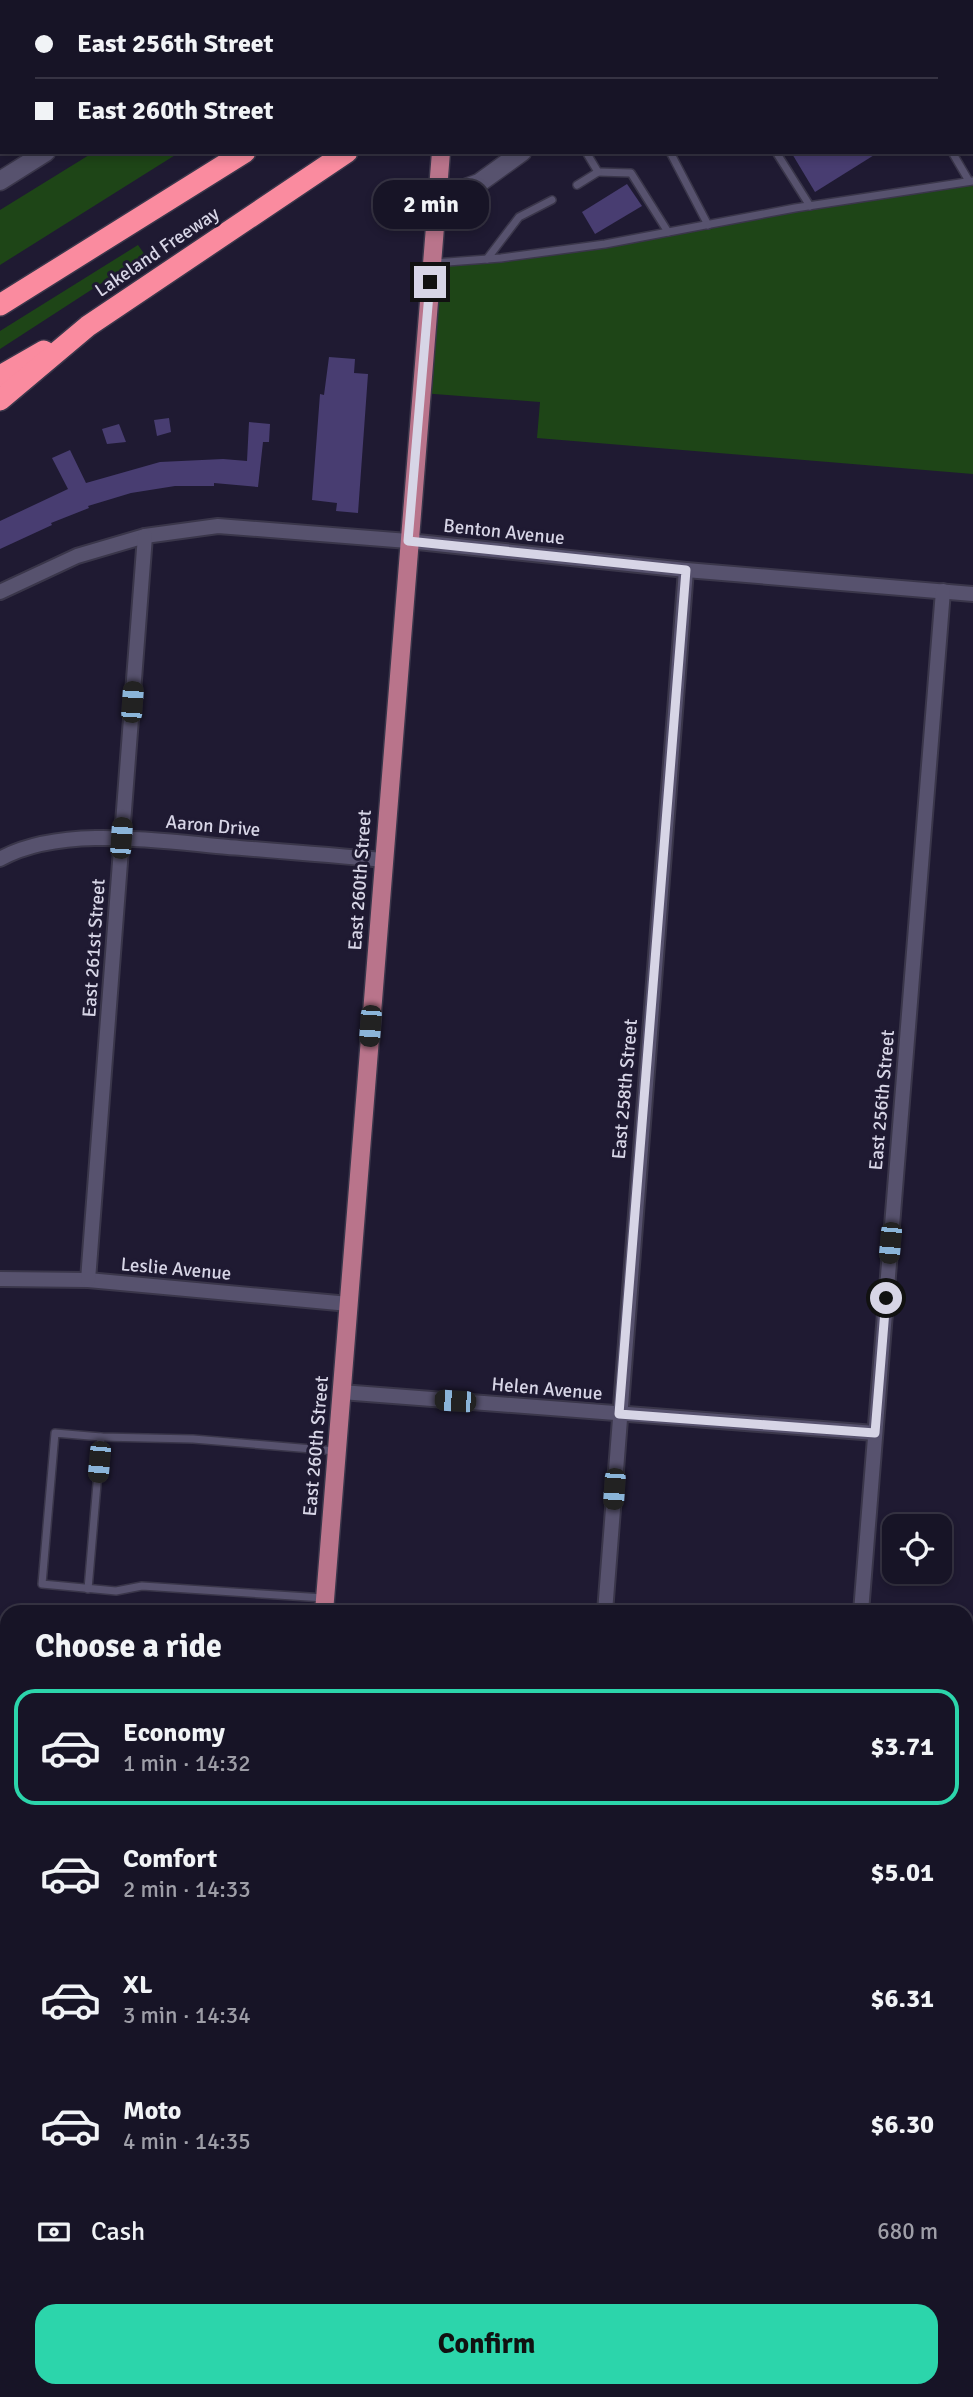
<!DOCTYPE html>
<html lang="en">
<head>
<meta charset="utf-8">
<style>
	body { margin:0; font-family:Signika,sans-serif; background:#201d2e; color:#f1f3f6; height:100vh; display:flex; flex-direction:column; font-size:26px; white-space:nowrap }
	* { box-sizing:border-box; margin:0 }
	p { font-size:23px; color:#9e9ea7 }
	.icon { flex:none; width:38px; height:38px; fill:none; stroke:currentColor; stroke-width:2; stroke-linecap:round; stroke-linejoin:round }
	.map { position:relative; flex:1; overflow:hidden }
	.drawer { position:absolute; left:0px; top:1605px; width:973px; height:793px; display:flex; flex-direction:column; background:#171426; border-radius:21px 21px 0 0; box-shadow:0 4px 10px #0003,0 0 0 2px #363343 }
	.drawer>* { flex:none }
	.hud { position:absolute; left:0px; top:0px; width:973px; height:154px; box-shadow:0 4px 10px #0003,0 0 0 2px #363343; display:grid; align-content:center; height:154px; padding:0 35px; background:#171426 }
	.controls { position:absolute; left:882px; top:1514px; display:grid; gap:14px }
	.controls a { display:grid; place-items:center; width:70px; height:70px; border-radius:14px; background:#171426; box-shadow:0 4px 10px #0003,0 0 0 2px #363343; font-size:35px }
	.end { position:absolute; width:32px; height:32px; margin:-16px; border:9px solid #d7d5e6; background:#111; box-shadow:0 0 0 4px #111 }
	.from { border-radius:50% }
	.bubble { position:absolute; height:49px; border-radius:21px; background:#171426; box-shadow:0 4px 10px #0003,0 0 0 2px #363343; font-size:23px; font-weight:700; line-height:49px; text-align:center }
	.car { position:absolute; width:21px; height:42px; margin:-21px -10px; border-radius:9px; box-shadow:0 0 5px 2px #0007; background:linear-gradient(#222 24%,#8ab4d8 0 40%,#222 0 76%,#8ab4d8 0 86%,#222 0) }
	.hud b { display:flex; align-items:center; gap:24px; height:66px; font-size:26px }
	.hud b+b { border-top:2px solid #363343 }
	.hud i { width:18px; height:18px; background:#f1f3f6 }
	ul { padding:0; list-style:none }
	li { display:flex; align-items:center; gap:21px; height:116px; margin:0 14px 10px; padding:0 21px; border:4px solid transparent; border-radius:21px }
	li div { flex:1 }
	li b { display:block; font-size:26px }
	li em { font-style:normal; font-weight:700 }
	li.selected { border-color:#2cd5ab }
	li>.icon { width:63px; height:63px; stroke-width:1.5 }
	h2 { padding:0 35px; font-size:32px; line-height:84px }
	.pay { display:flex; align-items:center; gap:18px; height:77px; padding:0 35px; font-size:26px }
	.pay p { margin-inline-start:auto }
	.primary-button { display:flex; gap:14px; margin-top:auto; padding:14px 35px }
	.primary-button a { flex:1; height:80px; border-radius:21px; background:#2cd5ab; color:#111; font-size:28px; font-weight:700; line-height:80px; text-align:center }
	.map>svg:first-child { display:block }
	.green { fill:#1e4517 }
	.building { fill:#483d71 }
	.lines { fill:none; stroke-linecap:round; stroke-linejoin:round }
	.service-casing { stroke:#3a364a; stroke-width:10 }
	.minor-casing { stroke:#3a364a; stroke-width:18 }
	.tertiary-casing { stroke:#3a364a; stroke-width:21 }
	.primary-casing { stroke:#3a364a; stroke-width:21 }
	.motorway-casing { stroke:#3a364a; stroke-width:24 }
	.service { stroke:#57526e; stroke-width:7 }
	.minor { stroke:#57526e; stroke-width:14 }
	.tertiary { stroke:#57526e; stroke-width:18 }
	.primary { stroke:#b9748b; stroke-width:18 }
	.motorway { stroke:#fa8b9f; stroke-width:21 }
	.route { stroke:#d7d5e6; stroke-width:9 }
	.labels { text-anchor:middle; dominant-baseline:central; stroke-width:6; stroke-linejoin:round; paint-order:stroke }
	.street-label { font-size:19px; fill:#d7d5e6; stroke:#1f1a32 }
</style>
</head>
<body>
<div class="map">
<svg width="973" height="2397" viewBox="0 0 973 2397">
	<rect width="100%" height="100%" fill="#1f1a32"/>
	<g class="green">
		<polygon points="94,152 180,152 0,265 0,210"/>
		<polygon points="973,181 973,474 537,438 540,402 421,393 432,263 501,258"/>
		<polygon points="138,245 145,255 0,349 0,331"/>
	</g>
	<g class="building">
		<polygon points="791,152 879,152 815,192"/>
		<polygon points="627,184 642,206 595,234 582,212"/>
		<polygon points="329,357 355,359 354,373 368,374 358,513 336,511 337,503 312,500 320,394 324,395"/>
		<polygon points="169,418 171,432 157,436 154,420"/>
		<polygon points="249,422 270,424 269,442 263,442 258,487 214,483 214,486 175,486 131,493 88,506 89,508 51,523 52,525 0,549 0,521 68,489 52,458 70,450 86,483 160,462 223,459 247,461"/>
		<polygon points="119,424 126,442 107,444 102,429"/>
	</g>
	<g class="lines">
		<g class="service-casing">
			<g id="service">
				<polyline points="36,0 37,2"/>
				<polyline points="90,0 91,2"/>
				<polyline points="864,0 864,2"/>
				<polyline points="0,53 2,56"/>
				<polyline points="0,118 2,117"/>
				<polyline points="670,152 708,225"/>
				<polyline points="776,152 810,206"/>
				<polyline points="952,152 969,181"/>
				<polyline points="598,172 631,173 668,232"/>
				<polyline points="577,185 598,172 586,152"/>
				<polyline points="487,259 519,217 552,200"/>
				<polyline points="434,263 501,258 605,244 795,208 973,181"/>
				<polyline points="88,1589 101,1437"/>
				<polyline points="324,1598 142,1586 116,1591 42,1584 55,1433 101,1437 193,1439 336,1451"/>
			</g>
		</g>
		<g class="minor-casing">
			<g id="minor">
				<polyline points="0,592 77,556 145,536 218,526 408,541 686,570 973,594"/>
				<path d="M0,859C61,825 160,841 228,847C279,851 331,855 383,860"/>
				<polyline points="0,1279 88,1280 349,1304"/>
				<polyline points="88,1280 145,536"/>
				<polyline points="341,1392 875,1433"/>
				<polyline points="605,1612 686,570"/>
				<polyline points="861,1612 943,591"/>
				<polyline points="0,1875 7,1875"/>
				<polyline points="966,1880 973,1881"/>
				<polyline points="966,2141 973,2142"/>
				<polyline points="0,2188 7,2189"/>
				<polyline points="790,2390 869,2397"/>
			</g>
		</g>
		<g class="tertiary-casing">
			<g id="tertiary">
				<polyline points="300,2 302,0"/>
				<polyline points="513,2 513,0"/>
				<polyline points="762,2 765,0"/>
				<polyline points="0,181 46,152"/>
				<polyline points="437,199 479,183 522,152"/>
			</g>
		</g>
		<g class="primary-casing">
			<g id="primary">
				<polyline points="452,2 452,0"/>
				<polyline points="324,1612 441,152"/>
				<polyline points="260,2397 261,2390"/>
			</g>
		</g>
		<g class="motorway-casing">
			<g id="motorway">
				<polyline points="486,2 489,0"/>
				<polyline points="587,2 590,0"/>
				<polyline points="0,305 245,152"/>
				<polyline points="0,376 44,351"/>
				<polyline points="0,400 88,326 347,152"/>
			</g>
		</g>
		<use href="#service" class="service"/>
		<use href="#minor" class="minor"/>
		<use href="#tertiary" class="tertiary"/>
		<use href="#primary" class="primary"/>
		<use href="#motorway" class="motorway"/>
	</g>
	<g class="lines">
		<polyline class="route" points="430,282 408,541 686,570 619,1414 875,1433 886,1298"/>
	</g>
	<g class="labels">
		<g class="street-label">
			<text transform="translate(157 252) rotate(-34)">Lakeland Freeway</text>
			<text transform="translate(504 532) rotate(6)">Benton Avenue</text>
			<text transform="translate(213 826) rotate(5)">Aaron Drive</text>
			<text transform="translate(360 880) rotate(-86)">East 260th Street</text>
			<text transform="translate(94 948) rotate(-86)">East 261st Street</text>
			<text transform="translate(625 1089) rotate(-85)">East 258th Street</text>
			<text transform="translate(882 1100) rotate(-85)">East 256th Street</text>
			<text transform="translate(176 1269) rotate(5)">Leslie Avenue</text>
			<text transform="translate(547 1389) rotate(5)">Helen Avenue</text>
			<text transform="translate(316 1446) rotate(-85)">East 260th Street</text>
		</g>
	</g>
</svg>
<div class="controls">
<a><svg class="icon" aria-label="locate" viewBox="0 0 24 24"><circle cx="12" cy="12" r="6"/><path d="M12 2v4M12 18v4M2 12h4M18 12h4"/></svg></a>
</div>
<i class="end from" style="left:886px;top:1298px"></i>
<i class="end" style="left:430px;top:282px"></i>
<div class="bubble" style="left:373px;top:180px;width:116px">2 min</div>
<i class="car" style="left:132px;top:702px;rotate:4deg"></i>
<i class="car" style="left:121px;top:838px;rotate:4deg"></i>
<i class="car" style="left:370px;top:1026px;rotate:184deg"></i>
<i class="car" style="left:890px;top:1243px;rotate:185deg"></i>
<i class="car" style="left:455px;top:1401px;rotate:274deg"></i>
<i class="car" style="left:99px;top:1462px;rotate:185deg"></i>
<i class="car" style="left:614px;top:1489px;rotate:184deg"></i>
<div class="hud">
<b><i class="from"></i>East 256th Street</b>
<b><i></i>East 260th Street</b>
</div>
<section class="drawer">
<h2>Choose a ride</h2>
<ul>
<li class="selected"><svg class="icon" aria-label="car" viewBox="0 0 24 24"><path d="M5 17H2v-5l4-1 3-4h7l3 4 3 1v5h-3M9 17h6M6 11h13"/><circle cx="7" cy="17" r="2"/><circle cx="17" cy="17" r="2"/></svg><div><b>Economy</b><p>1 min · 14:32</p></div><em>$3.71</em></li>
<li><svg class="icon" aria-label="car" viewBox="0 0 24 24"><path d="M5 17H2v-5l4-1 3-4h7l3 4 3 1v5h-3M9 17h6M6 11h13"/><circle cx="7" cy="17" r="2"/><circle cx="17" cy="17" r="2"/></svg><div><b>Comfort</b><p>2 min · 14:33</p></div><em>$5.01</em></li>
<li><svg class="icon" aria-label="car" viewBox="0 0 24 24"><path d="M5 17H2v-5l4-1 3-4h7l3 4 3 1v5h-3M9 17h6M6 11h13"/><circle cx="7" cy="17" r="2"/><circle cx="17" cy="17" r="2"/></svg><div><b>XL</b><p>3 min · 14:34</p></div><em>$6.31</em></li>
<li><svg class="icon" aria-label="car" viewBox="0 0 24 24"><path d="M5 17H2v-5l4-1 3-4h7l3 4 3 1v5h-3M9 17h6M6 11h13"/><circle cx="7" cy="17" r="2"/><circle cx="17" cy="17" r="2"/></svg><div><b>Moto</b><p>4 min · 14:35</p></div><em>$6.30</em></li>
</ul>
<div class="pay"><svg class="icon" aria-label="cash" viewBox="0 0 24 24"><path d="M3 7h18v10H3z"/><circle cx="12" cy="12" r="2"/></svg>Cash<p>680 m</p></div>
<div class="primary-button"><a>Confirm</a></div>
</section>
</div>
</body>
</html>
